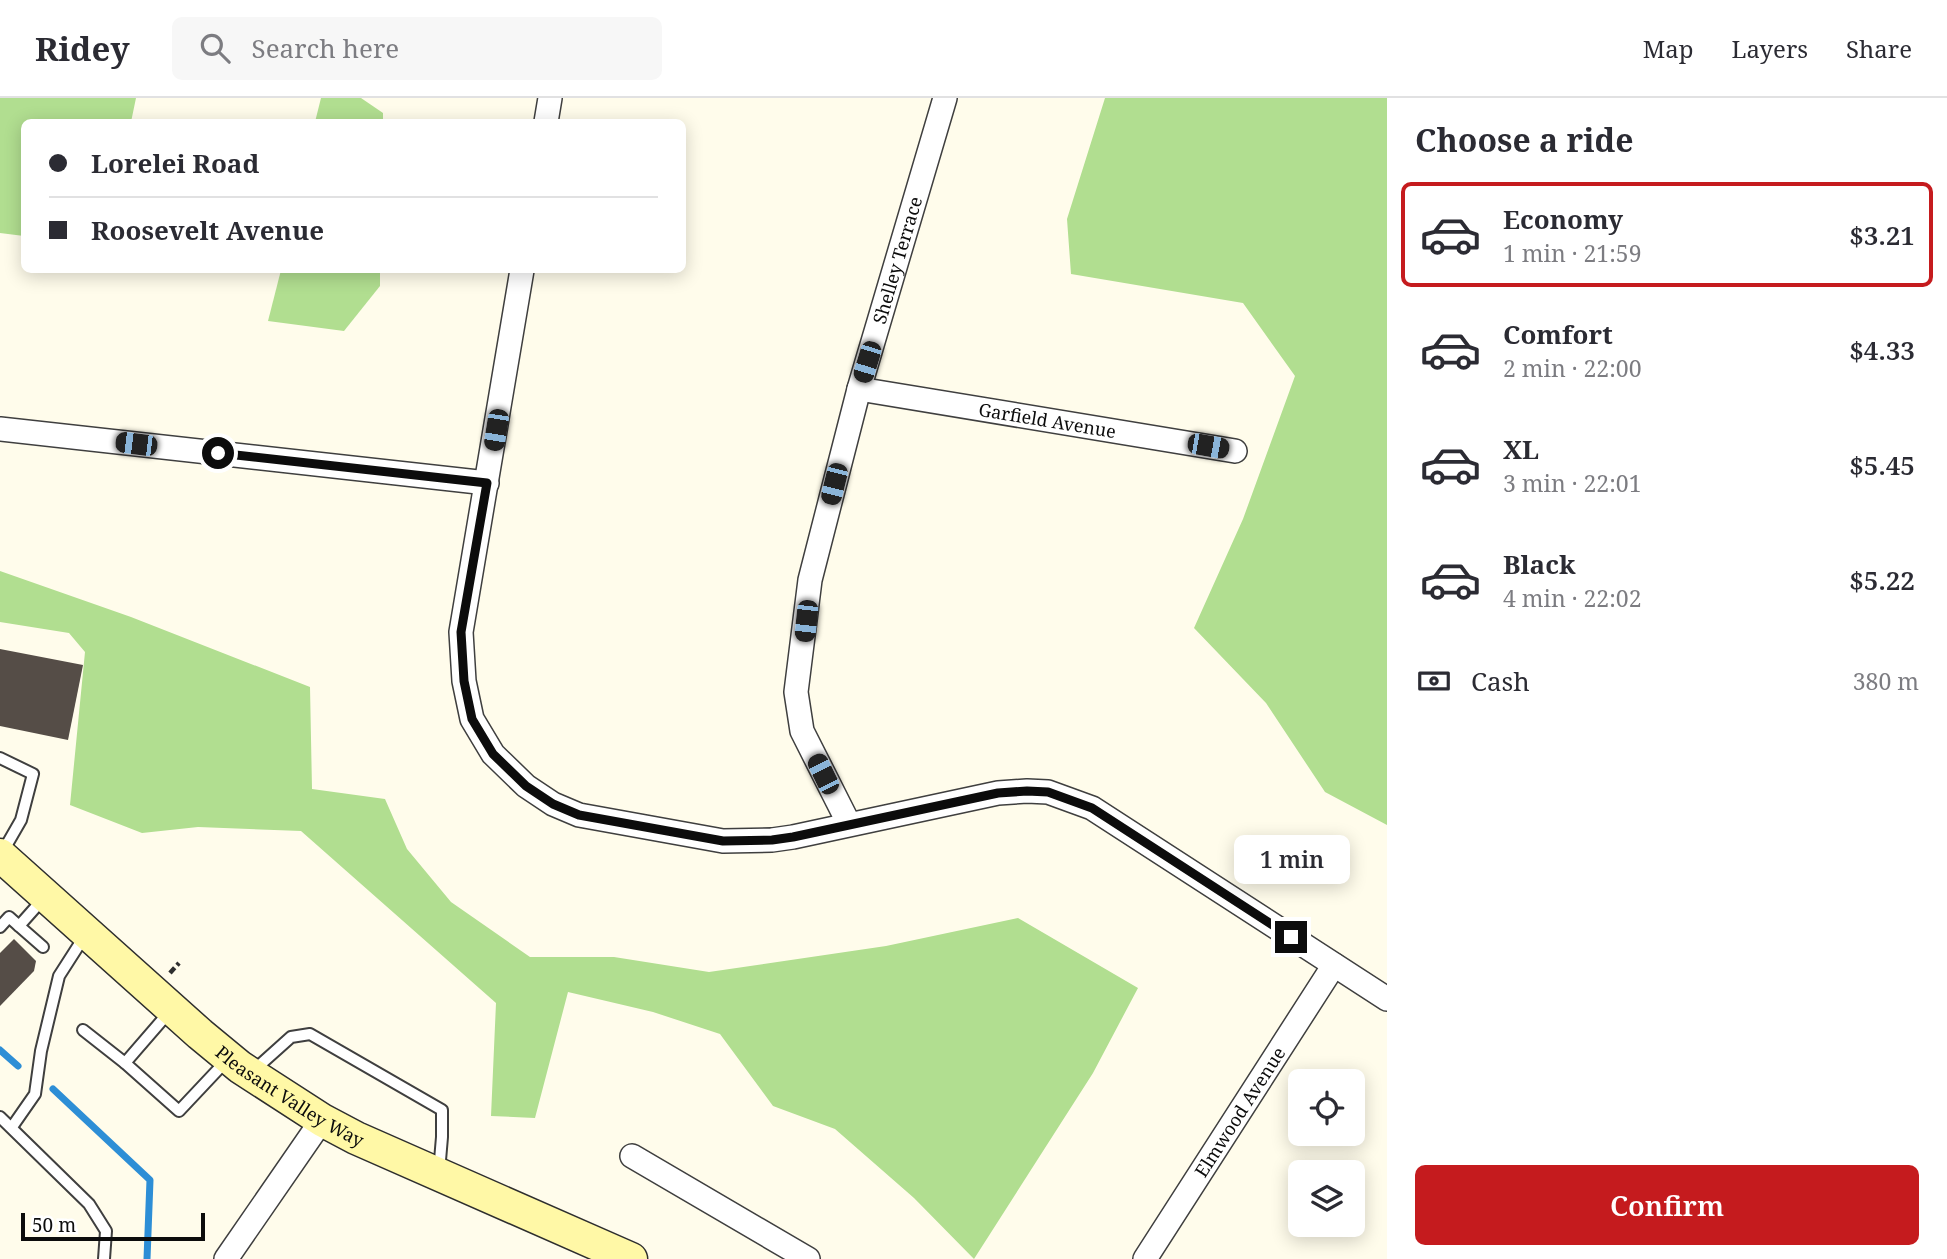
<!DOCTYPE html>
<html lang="en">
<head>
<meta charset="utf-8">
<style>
	body { margin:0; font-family:"Noto Serif",serif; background:#f7f7f7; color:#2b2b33; height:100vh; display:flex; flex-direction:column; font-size:26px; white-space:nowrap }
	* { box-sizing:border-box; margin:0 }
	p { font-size:23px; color:#7c7c81 }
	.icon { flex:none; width:38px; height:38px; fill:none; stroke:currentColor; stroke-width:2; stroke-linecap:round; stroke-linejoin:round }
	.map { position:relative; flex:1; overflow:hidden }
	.sheet { display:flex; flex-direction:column; background:#fff; width:560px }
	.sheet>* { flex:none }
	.banner { position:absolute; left:21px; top:21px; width:665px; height:154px; border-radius:10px; box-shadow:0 4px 18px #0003; display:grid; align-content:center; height:154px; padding:0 28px; background:#fff }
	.fabs { position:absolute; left:1288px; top:971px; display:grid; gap:14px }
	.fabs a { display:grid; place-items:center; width:77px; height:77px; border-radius:10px; background:#fff; box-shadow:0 4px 18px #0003; font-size:35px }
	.scale { position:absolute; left:21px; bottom:18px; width:184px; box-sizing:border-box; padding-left:7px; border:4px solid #0c0c0c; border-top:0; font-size:19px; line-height:24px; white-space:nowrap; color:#0c0c0c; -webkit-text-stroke:5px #fff; paint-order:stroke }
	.end { position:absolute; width:32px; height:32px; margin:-16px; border:9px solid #0c0c0c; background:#fff; box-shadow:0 0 0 4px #fff }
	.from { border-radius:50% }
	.bubble { position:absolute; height:49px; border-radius:10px; background:#fff; box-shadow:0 4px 18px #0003; font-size:23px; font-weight:600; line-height:49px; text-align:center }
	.car { position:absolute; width:21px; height:42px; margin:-21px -10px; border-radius:9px; box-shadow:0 0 5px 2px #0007; background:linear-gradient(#222 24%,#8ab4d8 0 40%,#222 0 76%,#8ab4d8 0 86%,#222 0) }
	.banner b { display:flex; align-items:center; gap:24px; height:66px; font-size:26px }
	.banner b+b { border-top:2px solid #e1e1e2 }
	.banner i { width:18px; height:18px; background:#2b2b33 }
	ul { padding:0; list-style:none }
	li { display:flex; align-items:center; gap:21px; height:105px; margin:0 14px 10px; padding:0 14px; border:4px solid transparent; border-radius:10px }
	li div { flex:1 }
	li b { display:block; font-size:26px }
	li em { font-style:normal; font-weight:600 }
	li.selected { border-color:#c51b1e }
	li>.icon { width:63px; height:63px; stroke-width:1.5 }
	h2 { padding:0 28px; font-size:32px; line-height:84px }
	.pay { display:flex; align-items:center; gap:18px; height:77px; padding:0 28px; font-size:26px }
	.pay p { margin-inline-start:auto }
	.cta { display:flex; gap:14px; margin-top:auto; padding:14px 28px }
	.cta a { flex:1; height:80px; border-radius:10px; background:#c51b1e; color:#fff; font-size:28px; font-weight:600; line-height:80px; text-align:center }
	header { display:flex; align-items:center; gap:42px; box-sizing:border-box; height:98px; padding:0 35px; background:#fff; border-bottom:2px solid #e1e1e2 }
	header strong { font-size:33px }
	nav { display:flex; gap:38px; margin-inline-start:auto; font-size:24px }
	.search { width:490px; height:63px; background:#f7f7f7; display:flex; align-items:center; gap:18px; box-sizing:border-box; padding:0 24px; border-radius:10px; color:#7c7c81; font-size:26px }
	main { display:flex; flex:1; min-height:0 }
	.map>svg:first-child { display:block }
	.forest { fill:#b1de90 }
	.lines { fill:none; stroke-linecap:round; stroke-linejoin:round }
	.stream { stroke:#2d8ed6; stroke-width:7 }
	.building { fill:#554d47 }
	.lane-casing { stroke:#3f3f3f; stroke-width:14 }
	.street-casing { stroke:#3f3f3f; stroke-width:26 }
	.secondary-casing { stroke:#2e2e2e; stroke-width:35 }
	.path { stroke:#2e2e2e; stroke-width:4.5; stroke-dasharray:7 3.5; stroke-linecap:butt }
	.lane { stroke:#fff; stroke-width:10 }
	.street { stroke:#fff; stroke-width:23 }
	.secondary { stroke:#fff8a6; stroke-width:32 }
	.route { stroke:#0c0c0c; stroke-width:9 }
	.labels { text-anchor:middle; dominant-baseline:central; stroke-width:7; stroke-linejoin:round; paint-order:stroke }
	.street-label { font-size:18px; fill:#0c0c0c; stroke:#fff }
</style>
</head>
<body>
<header>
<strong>Ridey</strong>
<div class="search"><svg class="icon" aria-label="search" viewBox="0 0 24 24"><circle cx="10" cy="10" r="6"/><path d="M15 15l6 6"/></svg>Search here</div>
<nav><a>Map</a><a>Layers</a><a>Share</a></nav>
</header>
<main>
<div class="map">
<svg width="1387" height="1161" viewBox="0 0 1387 1161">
	<rect width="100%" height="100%" fill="#fffceb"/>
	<g class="forest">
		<polygon points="0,0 136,0 131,24 24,24 24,138 0,135"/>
		<polygon points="321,0 361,0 383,15 383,24 315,24"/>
		<polygon points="1105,0 1387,0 1387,727 1325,694 1266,605 1194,530 1243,421 1295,278 1243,205 1071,176 1067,121"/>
		<polygon points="281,172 380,172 380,188 344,233 268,223"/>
		<polygon points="0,473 131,519 310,589 312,691 385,701 407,751 451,804 530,859 614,859 709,874 886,848 1018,820 1138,890 1093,975 974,1161 914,1100 835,1031 773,1008 720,936 653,914 568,894 535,1020 491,1018 496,905 301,733 198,729 142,735 70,707 85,554 69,535 0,524"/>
	</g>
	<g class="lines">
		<g class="stream">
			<polyline points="0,952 18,968"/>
			<polyline points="53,991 150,1082 147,1161"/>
		</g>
	</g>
	<g class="building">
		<polygon points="0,551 83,567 68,642 0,628"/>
		<polygon points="14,841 36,863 34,873 0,908 0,855"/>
	</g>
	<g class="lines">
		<g class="lane-casing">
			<g id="lane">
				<polyline points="0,660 33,676 21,722 2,755"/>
				<polyline points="19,828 43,849"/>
				<polyline points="0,829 9,819 19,828 43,801"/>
				<polyline points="170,913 125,965 179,1013 227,962"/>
				<polyline points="83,932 125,965"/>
				<polyline points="253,973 291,939 310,936 442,1012 442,1039 439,1074"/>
				<polyline points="0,1019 89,1106 106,1133 104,1161"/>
				<polyline points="12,1029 35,996 41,953 59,878 84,839"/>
			</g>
		</g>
		<g class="street-casing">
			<g id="street">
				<polyline points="546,24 550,0"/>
				<polyline points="522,172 461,534 464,583 472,621 493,656 526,688 553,706 579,717 723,743 772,742 793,739 998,695 1027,693 1048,694 1092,710 1387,901"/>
				<path id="s1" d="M859,291L1235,353"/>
				<polyline points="0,331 487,385"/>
				<path id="s2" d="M849,726L802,633L796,594L810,482L859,291L945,0"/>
				<polyline points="632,1058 808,1161"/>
				<polyline points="226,1161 322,1022"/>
				<path id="s3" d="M1145,1161L1334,867"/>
			</g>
		</g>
		<g class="secondary-casing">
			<g id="secondary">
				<path id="s4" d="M0,757L200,936L240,969L322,1022L356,1040L631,1161"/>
			</g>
		</g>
		<polyline class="path" points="170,875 179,865"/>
		<use href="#lane" class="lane"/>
		<use href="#street" class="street"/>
		<use href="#secondary" class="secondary"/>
	</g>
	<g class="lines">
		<polyline class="route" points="218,355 487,385 461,534 464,583 472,621 493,656 526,688 553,706 579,717 723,743 772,742 793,739 998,695 1027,693 1048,694 1092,710 1291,839"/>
	</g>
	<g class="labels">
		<g class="street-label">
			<text stroke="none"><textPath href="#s2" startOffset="588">Shelley Terrace</textPath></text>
			<text stroke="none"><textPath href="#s1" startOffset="191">Garfield Avenue</textPath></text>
			<text stroke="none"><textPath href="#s4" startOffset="378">Pleasant Valley Way</textPath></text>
			<text stroke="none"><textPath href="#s3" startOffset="175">Elmwood Avenue</textPath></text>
		</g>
	</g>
</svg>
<div class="fabs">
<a><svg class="icon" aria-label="locate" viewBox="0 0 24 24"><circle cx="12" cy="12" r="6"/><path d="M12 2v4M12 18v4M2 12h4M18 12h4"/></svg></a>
<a><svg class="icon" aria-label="layers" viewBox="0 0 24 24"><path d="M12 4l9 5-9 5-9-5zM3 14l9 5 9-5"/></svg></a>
</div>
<div class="scale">50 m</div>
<i class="end from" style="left:218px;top:355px"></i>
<i class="end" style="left:1291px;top:839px"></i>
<div class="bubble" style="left:1234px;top:737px;width:116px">1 min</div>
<i class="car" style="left:867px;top:264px;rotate:197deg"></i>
<i class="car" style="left:496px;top:332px;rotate:189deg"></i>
<i class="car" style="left:136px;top:346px;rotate:277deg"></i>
<i class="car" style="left:1208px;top:348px;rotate:100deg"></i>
<i class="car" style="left:834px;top:386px;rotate:194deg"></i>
<i class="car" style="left:806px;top:523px;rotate:186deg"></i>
<i class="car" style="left:823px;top:676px;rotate:334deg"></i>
<div class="banner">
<b><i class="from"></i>Lorelei Road</b>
<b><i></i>Roosevelt Avenue</b>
</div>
</div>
<section class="sheet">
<h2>Choose a ride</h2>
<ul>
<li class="selected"><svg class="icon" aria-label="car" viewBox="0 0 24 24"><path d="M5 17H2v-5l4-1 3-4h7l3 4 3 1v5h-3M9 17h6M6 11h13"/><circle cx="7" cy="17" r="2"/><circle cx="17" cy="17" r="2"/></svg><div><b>Economy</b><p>1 min · 21:59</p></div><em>$3.21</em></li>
<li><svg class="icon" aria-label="car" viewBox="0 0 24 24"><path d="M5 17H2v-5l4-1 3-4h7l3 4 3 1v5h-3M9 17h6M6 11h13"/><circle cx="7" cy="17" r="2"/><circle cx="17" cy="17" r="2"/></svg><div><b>Comfort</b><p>2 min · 22:00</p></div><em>$4.33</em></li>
<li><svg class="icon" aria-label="car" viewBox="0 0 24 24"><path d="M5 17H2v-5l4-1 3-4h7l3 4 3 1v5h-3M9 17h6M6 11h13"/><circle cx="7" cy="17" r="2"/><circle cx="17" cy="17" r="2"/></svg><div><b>XL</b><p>3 min · 22:01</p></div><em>$5.45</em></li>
<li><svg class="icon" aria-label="car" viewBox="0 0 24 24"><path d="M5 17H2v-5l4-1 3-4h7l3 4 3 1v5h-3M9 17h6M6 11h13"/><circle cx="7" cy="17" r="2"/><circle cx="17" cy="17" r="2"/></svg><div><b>Black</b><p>4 min · 22:02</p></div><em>$5.22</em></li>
</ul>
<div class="pay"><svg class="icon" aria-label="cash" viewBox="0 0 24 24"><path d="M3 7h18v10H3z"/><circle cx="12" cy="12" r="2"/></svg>Cash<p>380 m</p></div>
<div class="cta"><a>Confirm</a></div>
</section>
</main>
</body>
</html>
